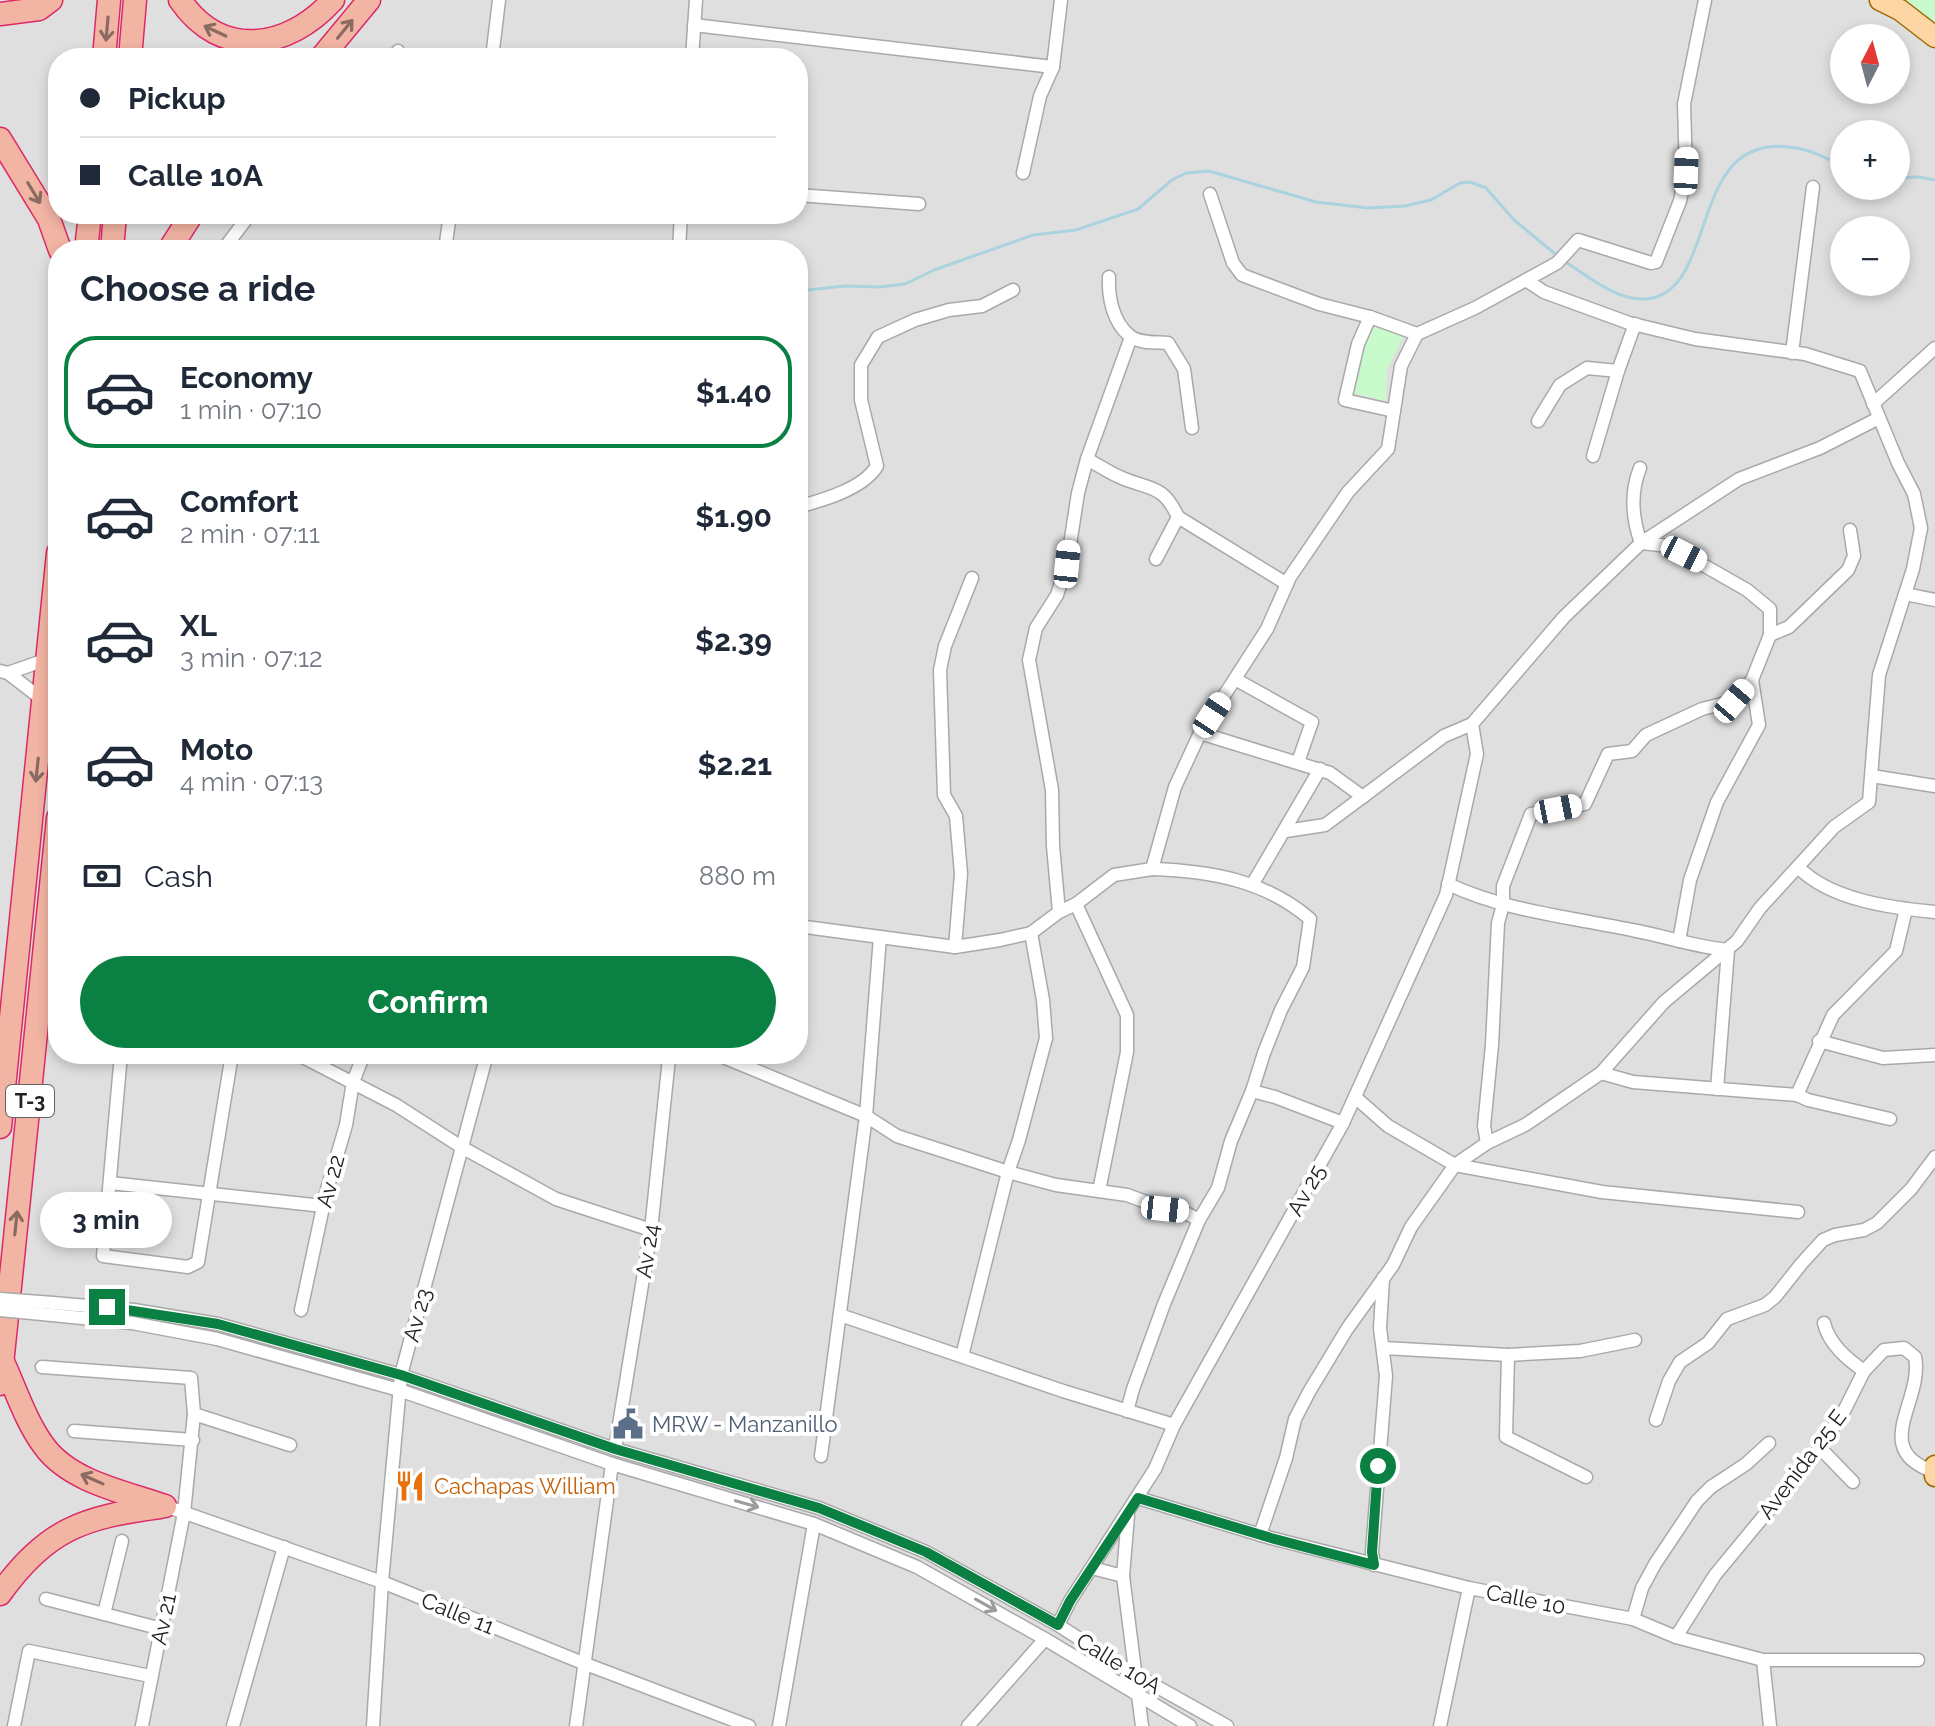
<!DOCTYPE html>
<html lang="en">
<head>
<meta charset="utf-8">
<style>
	body { margin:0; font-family:Raleway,sans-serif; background:#f6f6f7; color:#1f2937; height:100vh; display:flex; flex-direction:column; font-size:30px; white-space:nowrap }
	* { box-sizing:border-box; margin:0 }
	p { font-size:26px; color:#747a83 }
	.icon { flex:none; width:44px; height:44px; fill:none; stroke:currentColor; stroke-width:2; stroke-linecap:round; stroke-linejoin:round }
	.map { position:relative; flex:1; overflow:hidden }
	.drawer { position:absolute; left:48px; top:240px; width:760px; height:824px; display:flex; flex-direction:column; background:#fff; border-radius:32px; box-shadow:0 4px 12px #0003 }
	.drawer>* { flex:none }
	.guide { position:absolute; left:48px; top:48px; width:760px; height:176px; border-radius:32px; box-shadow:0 4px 12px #0003; display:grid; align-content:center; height:176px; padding:0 32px; background:#fff }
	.needle { width:52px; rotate:6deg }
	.controls { position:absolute; left:1830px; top:24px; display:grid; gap:16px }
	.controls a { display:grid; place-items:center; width:80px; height:80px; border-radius:50%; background:#fff; box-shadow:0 4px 12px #0003; font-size:40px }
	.end { position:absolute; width:36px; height:36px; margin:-18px; border:10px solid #0b8043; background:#fff; box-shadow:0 0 0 4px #fff }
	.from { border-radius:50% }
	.bubble { position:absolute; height:56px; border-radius:28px; background:#fff; box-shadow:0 4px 12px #0003; font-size:26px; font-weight:700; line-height:56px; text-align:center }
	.car { position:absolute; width:24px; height:48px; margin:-24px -12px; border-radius:10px; box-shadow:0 0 6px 2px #0007; background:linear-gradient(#fff 24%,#345 0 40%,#fff 0 76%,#345 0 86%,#fff 0) }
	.guide b { display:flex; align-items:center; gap:28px; height:76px; font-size:30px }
	.guide b+b { border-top:2px solid #e0e1e3 }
	.guide i { width:20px; height:20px; background:#1f2937 }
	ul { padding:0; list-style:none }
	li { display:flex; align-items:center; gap:24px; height:112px; margin:0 16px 12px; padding:0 16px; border:4px solid transparent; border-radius:32px }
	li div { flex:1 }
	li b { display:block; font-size:30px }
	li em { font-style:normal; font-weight:700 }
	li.current { border-color:#0b8043 }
	li>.icon { width:72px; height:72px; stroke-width:1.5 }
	h2 { padding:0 32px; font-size:36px; line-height:96px }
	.pay { display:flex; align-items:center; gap:20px; height:88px; padding:0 32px; font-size:30px }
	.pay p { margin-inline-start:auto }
	.cta { display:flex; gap:16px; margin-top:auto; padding:16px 32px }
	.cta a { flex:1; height:92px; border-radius:48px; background:#0b8043; color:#fff; font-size:32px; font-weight:700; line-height:92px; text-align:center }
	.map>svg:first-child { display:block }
	.residential { fill:#e0dfdf; fill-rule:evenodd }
	.park { fill:#c8facc }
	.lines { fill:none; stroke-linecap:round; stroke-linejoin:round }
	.stream { stroke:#aad3df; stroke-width:3 }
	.minor-casing { stroke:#a9a9a9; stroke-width:15 }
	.primary-casing { stroke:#a06b00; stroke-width:23 }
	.trunk-casing { stroke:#dc2a67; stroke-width:25 }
	.minor { stroke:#fff; stroke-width:12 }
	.primary { stroke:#fcd6a4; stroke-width:20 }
	.trunk { stroke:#f2b4a3; stroke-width:22 }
	.minor-bridge-casing { stroke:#a9a9a9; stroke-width:15; stroke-linecap:butt }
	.minor-bridge { stroke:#fff; stroke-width:12 }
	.oneway { stroke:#8a6b62 }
	.oneway2 { stroke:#9c9c9c }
	.route { stroke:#0b8043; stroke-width:10 }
	.labels { text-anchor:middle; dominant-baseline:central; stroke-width:8; stroke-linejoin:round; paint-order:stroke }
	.shield { fill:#fff; stroke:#646464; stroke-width:2 }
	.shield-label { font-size:20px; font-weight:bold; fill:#222 }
	.street-label { font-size:22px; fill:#222; stroke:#fff }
	.service-label { font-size:22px; fill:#4e5e75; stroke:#fff; text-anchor:start }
	.food-label { font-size:22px; fill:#c56008; stroke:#fff; text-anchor:start }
</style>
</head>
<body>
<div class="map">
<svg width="1935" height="1726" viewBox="0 0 1935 1726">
	<rect width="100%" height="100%" fill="#f2efe9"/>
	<path class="residential" d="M0,0H1935V1726H0ZM1844,38H1896V90H1844ZM58,58H798V214H58ZM1844,134H1896V186H1844ZM1844,230H1896V282H1844ZM58,250H798V1054H58Z"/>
	<g class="park">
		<polygon points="1906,0 1935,0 1935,25"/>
		<polygon points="1372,323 1404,335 1387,370 1386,401 1352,393 1362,347"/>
	</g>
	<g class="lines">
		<g class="stream">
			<polyline points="1896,178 1919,177 1935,180"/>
			<path d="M1564,261C1588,276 1616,301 1646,299C1724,292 1682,119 1805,150C1818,153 1832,161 1844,167"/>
			<polyline points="798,291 845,286 880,287 905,284 934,270 1033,235 1076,230 1138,209 1172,180 1186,173 1209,171 1316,202 1368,208 1405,206 1431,200 1460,183 1470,182 1486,188 1514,220 1554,253"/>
		</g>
		<g class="minor-casing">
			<g id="minor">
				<polyline points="694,25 1053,67 1061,0"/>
				<polyline points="397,58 398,51"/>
				<polyline points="492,58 499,0"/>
				<polyline points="692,58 696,0"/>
				<polyline points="1023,173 1040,96 1053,67"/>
				<polyline points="1210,194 1233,263 1242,275 1319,304 1370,317 1417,334 1475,308 1557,263 1578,240 1651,263 1656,262 1680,201 1686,171 1684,104 1705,0"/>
				<polyline points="798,195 919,204"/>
				<polyline points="223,250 250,214"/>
				<polyline points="445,250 450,214"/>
				<polyline points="679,250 681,214"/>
				<path d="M1109,277C1108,297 1113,323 1130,336C1140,344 1157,342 1168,343L1184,369L1192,428"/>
				<polyline points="1370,317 1358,344 1345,400 1394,411"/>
				<polyline points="1792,353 1813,187"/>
				<polyline points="1873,404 1935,348"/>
				<polyline points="1538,421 1560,385 1587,368 1618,371 1635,324"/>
				<polyline points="1593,456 1618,371"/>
				<path d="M1087,459C1098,465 1110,473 1122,478C1150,490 1163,484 1178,517"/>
				<path d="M798,507C823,500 863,489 877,466L861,400V365L878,337L915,320L949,310L982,306L1013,290"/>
				<polyline points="1156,559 1178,517 1287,584"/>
				<polyline points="1905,594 1935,600"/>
				<polyline points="1770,635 1789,627 1848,570 1854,556 1850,530"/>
				<polyline points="0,671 8,673 43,700"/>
				<polyline points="8,673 48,659"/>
				<polyline points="1235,679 1312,722 1298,762"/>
				<polyline points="1200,733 1330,773 1363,797"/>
				<polyline points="1872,776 1935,786"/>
				<polyline points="1286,831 1325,825 1444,736 1472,724 1564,617 1641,543 1739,479 1820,448 1879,418"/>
				<path d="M1798,867C1830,900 1891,908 1935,912"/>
				<path d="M1448,884C1505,911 1570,917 1632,930C1665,936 1695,947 1728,950L1717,1089"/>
				<polyline points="1252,885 1320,769"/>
				<polyline points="1076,904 1127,1015 1127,1052 1099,1191"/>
				<polyline points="1059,912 1053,846 1052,790 1029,660 1036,628 1057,595 1067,564 1078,493 1087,459 1131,337"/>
				<polyline points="798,926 955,947 1000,940 1031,933 1059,912 1076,904 1114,875 1152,869 1175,787 1200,733 1267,629 1290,577 1348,492 1388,449 1401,366 1417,334"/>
				<polyline points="1679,941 1690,880 1717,802 1759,725 1752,680"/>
				<polyline points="955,947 961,874 956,816 944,795 940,670 945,646 972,578"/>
				<polyline points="1819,1041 1883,1058 1935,1055"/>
				<polyline points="121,1054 103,1256 188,1267 198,1262 232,1054"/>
				<polyline points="297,1054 396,1105 463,1148 556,1199 651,1230"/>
				<polyline points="716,1054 866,1116 897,1136 1008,1172 1056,1185 1127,1195 1165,1209 1182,1211 1199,1220"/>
				<polyline points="1601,1073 1633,1082 1797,1095 1808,1100 1890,1119"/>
				<polyline points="1252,1091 1275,1097 1343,1123"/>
				<polyline points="1797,1095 1833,1015 1896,951 1906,909"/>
				<polyline points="1355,1097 1388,1126 1455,1165 1602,1192 1798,1212"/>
				<path d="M1487,1143L1484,1126L1492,1045L1498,923L1503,905V886L1531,814L1585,804L1608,754L1632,751L1646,735L1702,709L1734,701L1752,680L1770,635V609L1747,590L1670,546L1641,543C1632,518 1630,493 1640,468"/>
				<polyline points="110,1183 323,1206"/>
				<polyline points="53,1303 134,1310 218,1324 401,1375 615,1449 819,1508 926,1552 1058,1625 1136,1675 1227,1726"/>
				<polyline points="301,1310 326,1193 346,1125 353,1082 364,1054"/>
				<polyline points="52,1315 132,1323 217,1339 399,1390 612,1464 814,1524 917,1567 1045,1639 1190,1726"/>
				<polyline points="840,1315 1063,1391 1174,1425"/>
				<path d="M1824,1323C1829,1344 1847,1359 1864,1371"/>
				<polyline points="1384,1348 1508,1355 1580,1351 1635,1340"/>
				<polyline points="1508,1355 1506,1437 1586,1477"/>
				<polyline points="962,1356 1008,1172 1019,1140 1046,1038 1043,1000 1031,933"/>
				<polyline points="42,1367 191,1378 194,1414 184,1513 142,1726"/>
				<path d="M1127,1411L1133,1389L1164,1304L1199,1220L1218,1188L1231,1141L1252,1091L1264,1053L1281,1010L1303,967L1310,919C1265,880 1210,871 1152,869"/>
				<polyline points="194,1414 290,1445"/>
				<polyline points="1656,1420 1669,1381 1680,1362 1708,1343 1727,1319 1765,1305 1775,1297 1802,1263 1823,1240 1835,1235 1864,1230 1877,1223 1911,1189 1935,1157"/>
				<polyline points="74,1431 193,1440"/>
				<polyline points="1820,1448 1853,1482"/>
				<polyline points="615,1449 651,1230 669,1058 673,1054"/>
				<polyline points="821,1456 866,1116 880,937"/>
				<polyline points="1138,1498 1271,1538 1469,1588 1633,1619 1676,1637 1763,1660 1918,1660"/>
				<polyline points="165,1506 382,1582 583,1663 749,1726"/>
				<polyline points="1128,1515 1123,1576 1142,1726"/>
				<polyline points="1260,1535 1286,1458 1295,1419 1309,1392 1347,1329 1393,1265 1411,1227 1455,1165 1487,1143 1525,1125 1601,1073 1664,1002 1737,941 1760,908 1834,827 1869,802 1879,675 1913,569 1921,528 1914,494 1898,463 1860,371 1805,354 1695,339 1629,323 1544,292 1526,280"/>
				<polyline points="1374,1565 1372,1552 1386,1376 1380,1328 1383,1278"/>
				<polyline points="1092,1568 1123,1576"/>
				<polyline points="46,1599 162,1629"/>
				<polyline points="104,1614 122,1541"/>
				<polyline points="1633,1619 1642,1588 1655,1564 1697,1501 1711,1487 1746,1464 1769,1443"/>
				<polyline points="1058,1625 1070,1601 1155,1469 1174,1425 1343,1123 1446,895 1477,754 1472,724"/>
				<path d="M1676,1637L1715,1575L1820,1448L1844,1411L1864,1371L1884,1350L1904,1348L1915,1357C1924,1401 1868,1450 1935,1472"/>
				<polyline points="1763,1660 1770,1726"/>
				<polyline points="14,1726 29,1651 150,1676"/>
				<polyline points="233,1726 284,1547"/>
				<polyline points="373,1726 382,1582 401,1375 487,1054"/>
				<polyline points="576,1726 612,1464"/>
				<polyline points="779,1726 814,1524"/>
				<polyline points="968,1726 1045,1639"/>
				<polyline points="1440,1726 1469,1588"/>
			</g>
		</g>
		<g class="primary-casing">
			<g id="primary">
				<polyline points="1880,0 1900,10 1935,37"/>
				<polyline points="1935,1466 1935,1476"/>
			</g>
		</g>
		<g class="trunk-casing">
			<g id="trunk">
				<path d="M180,0C221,60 288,50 333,0"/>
				<polyline points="0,14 39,9 51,0"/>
				<polyline points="104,58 109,0"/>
				<polyline points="130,58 135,0"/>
				<polyline points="321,58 369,0"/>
				<polyline points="0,139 49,219 60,250"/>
				<polyline points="86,250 90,214"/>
				<polyline points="112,250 115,214"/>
				<polyline points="169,250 192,214"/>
				<polyline points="0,1127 58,553"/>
				<path d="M3,1362C16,1390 26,1422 44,1446C70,1482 125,1492 165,1506"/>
				<polyline points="0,1384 58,818"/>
				<path d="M0,1594C46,1529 84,1517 160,1507"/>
			</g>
		</g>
		<use href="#minor" class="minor"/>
		<use href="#primary" class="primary"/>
		<use href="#trunk" class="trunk"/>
		<g class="minor-bridge-casing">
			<g id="minor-bridge">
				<polyline points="0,1299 53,1303"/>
				<polyline points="0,1310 52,1315"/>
			</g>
		</g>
		<use href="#minor-bridge" class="minor-bridge"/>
	</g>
	<defs><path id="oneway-shaft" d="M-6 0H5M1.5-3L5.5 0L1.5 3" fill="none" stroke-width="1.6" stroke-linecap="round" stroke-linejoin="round" transform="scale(2)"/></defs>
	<g class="oneway">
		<use href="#oneway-shaft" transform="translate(107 29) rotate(95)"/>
		<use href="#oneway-shaft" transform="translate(345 29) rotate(-51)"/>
		<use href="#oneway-shaft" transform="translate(215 31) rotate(-155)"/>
		<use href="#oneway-shaft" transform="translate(34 193) rotate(59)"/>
		<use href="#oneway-shaft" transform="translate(37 770) rotate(96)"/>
		<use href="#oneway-shaft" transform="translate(16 1223) rotate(-84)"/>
		<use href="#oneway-shaft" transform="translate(92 1479) rotate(-156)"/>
	</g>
	<g class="oneway2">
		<use href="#oneway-shaft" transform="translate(747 1504) rotate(16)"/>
		<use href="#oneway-shaft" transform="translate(986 1605) rotate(29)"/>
	</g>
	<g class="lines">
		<polyline class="route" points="107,1307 218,1324 401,1375 615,1449 819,1508 926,1552 1058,1625 1070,1601 1138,1498 1271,1538 1374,1565 1372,1552 1378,1466"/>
	</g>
	<defs>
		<g id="civic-bare" transform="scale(2.4)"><path d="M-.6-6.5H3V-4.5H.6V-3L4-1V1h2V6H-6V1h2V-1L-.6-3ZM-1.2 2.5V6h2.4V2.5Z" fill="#5c6f8a" stroke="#fff" stroke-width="2.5" paint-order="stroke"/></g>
		<g id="restaurant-bare" transform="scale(2.4)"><path d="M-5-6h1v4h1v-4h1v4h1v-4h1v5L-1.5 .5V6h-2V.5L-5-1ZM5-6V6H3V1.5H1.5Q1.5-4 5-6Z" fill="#e8710a" stroke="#fff" stroke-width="2.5" paint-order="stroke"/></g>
	</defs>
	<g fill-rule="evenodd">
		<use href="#civic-bare" x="628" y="1424"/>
		<use href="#restaurant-bare" x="410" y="1486"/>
	</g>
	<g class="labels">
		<rect class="shield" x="6" y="1085" width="48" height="32" rx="6"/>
		<g class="shield-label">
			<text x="30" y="1101">T-3</text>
		</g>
		<g class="street-label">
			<text transform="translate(330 1181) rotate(-75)">Av 22</text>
			<text transform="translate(1306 1190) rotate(-61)">Av 25</text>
			<text transform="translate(647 1251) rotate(-81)">Av 24</text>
			<text transform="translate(417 1315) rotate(-75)">Av 23</text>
			<text transform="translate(1802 1464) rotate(-53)">Avenida 25 E</text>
			<text transform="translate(1526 1599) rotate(11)">Calle 10</text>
			<text transform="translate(458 1613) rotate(22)">Calle 11</text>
			<text transform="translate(163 1619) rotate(-78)">Av 21</text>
			<text transform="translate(1119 1663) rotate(32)">Calle 10A</text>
		</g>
		<g class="service-label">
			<text x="652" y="1424">MRW - Manzanillo</text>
		</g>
		<g class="food-label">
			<text x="434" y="1486">Cachapas William</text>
		</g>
	</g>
</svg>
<div class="controls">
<a><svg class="needle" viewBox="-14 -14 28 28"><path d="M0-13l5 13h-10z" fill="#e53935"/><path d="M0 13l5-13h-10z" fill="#747a83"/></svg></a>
<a>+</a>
<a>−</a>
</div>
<i class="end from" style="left:1378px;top:1466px"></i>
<i class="end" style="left:107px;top:1307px"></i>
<div class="bubble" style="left:40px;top:1192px;width:132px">3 min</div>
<i class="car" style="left:1686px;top:171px;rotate:2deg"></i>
<i class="car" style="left:1684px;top:554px;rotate:117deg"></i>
<i class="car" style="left:1067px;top:564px;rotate:6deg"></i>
<i class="car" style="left:1734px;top:701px;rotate:40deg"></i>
<i class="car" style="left:1212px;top:715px;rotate:33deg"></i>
<i class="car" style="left:1558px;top:809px;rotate:79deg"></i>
<i class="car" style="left:1165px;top:1209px;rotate:96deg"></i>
<div class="guide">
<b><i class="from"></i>Pickup</b>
<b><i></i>Calle 10A</b>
</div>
<section class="drawer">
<h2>Choose a ride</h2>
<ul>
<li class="current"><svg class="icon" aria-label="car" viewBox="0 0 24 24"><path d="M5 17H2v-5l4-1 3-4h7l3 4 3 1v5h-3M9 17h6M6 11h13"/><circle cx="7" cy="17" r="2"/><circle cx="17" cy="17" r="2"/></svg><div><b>Economy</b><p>1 min · 07:10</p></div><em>$1.40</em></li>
<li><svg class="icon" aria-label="car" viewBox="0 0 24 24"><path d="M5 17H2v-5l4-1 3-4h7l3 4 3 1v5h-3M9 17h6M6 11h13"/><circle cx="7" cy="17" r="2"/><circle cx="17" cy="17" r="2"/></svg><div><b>Comfort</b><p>2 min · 07:11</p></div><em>$1.90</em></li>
<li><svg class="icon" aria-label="car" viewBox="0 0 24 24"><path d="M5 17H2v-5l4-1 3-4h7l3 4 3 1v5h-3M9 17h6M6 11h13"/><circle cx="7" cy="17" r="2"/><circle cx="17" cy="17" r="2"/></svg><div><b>XL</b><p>3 min · 07:12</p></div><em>$2.39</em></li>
<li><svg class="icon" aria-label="car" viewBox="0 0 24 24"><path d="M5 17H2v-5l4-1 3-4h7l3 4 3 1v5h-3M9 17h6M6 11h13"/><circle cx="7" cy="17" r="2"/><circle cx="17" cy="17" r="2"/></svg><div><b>Moto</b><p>4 min · 07:13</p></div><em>$2.21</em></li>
</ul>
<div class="pay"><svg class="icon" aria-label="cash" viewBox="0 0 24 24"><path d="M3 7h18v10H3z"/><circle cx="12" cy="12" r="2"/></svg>Cash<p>880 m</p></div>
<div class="cta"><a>Confirm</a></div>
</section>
</div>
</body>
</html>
